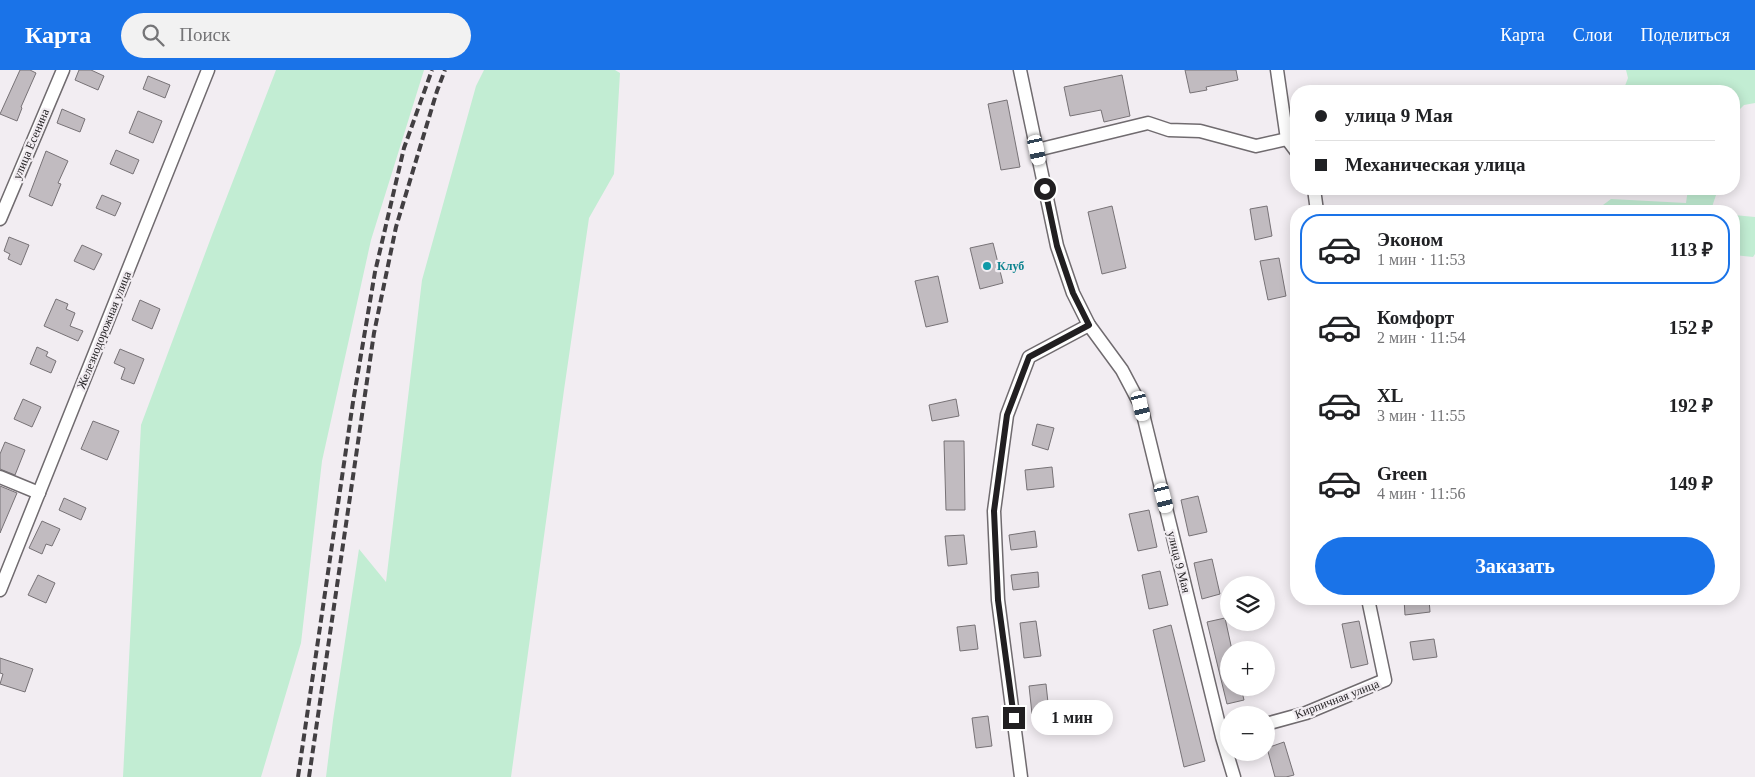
<!DOCTYPE html>
<html lang="ru">
<head>
<meta charset="utf-8">
<style>
	body { margin:0; font-family:Georgia,serif; background:#f2f2f2; color:#202124; height:100vh; display:flex; flex-direction:column; font-size:19px; white-space:nowrap }
	* { box-sizing:border-box; margin:0 }
	p { font-size:16px; color:#757577 }
	.icon { flex:none; width:28px; height:28px; fill:none; stroke:currentColor; stroke-width:2; stroke-linecap:round; stroke-linejoin:round }
	.map { position:relative; flex:1; overflow:hidden }
	.panel { position:absolute; left:1290px; top:135px; width:450px; height:400px; display:flex; flex-direction:column; background:#fff; border-radius:20px; box-shadow:0 2px 12px #0003 }
	.panel>* { flex:none }
	.top-card { position:absolute; left:1290px; top:15px; width:450px; height:110px; border-radius:20px; box-shadow:0 2px 12px #0003; display:grid; align-content:center; height:110px; padding:0 25px; background:#fff }
	.tools { position:absolute; left:1220px; top:506px; display:grid; gap:10px }
	.tools a { display:grid; place-items:center; width:55px; height:55px; border-radius:50%; background:#fff; box-shadow:0 2px 12px #0003; font-size:25px }
	.end { position:absolute; width:22px; height:22px; margin:-11px; border:6px solid #211f21; background:#fff; box-shadow:0 0 0 2px #fff }
	.from { border-radius:50% }
	.bubble { position:absolute; height:35px; border-radius:18px; background:#fff; box-shadow:0 2px 12px #0003; font-size:16px; font-weight:600; line-height:35px; text-align:center }
	.car { position:absolute; width:15px; height:30px; margin:-15px -8px; border-radius:6px; box-shadow:0 0 4px 1px #0007; background:linear-gradient(#fff 24%,#345 0 40%,#fff 0 76%,#345 0 86%,#fff 0) }
	.top-card b { display:flex; align-items:center; gap:18px; height:48px; font-size:19px }
	.top-card b+b { border-top:1px solid #e0e0e0 }
	.top-card i { width:12px; height:12px; background:#202124 }
	ul { padding:9px 0 0; list-style:none }
	li { display:flex; align-items:center; gap:15px; height:70px; margin:0 10px 8px; padding:0 15px; border:2px solid transparent; border-radius:20px }
	li div { flex:1 }
	li b { display:block; font-size:19px }
	li em { font-style:normal; font-weight:600 }
	li.current { border-color:#1a73e8 }
	li>.icon { width:45px; height:45px; stroke-width:1.5 }
	.action { display:flex; gap:10px; margin-top:auto; padding:10px 25px }
	.action a { flex:1; height:58px; border-radius:30px; background:#1a73e8; color:#fff; font-size:20px; font-weight:600; line-height:58px; text-align:center }
	header { display:flex; align-items:center; gap:30px; box-sizing:border-box; height:70px; padding:0 25px; background:#1a73e8; color:#fff }
	header strong { font-size:24px }
	nav { display:flex; gap:28px; margin-inline-start:auto; font-size:18px }
	.search { width:350px; height:45px; background:#f2f2f2; display:flex; align-items:center; gap:12px; box-sizing:border-box; padding:0 18px; border-radius:28px; color:#757577; font-size:19px }
	.map>svg:first-child { display:block }
	.green { fill:#c2edd3 }
	.building { fill:#c1bbc0; stroke:#777276 }
	.lines { fill:none; stroke-linecap:round; stroke-linejoin:round }
	.street-casing { stroke:#706b6f; stroke-width:15 }
	.street { stroke:#fff; stroke-width:12 }
	.rail { stroke:#423f42; stroke-width:4; stroke-dasharray:8 4; stroke-linecap:butt }
	.route { stroke:#211f21; stroke-width:6 }
	.culture-dot { fill:#0f9aa8; stroke:#f2edf2; stroke-width:2 }
	.labels { text-anchor:middle; dominant-baseline:central; stroke-width:4.5; stroke-linejoin:round; paint-order:stroke }
	.street-label { font-size:12px; fill:#211f21; stroke:#f2edf2 }
	.culture-label { font-size:12px; font-weight:bold; fill:#0d838f; stroke:#f2edf2; text-anchor:start }
</style>
</head>
<body>
<header>
<strong>Карта</strong>
<div class="search"><svg class="icon" aria-label="search" viewBox="0 0 24 24"><circle cx="10" cy="10" r="6"/><path d="M15 15l6 6"/></svg>Поиск</div>
<nav><a>Карта</a><a>Слои</a><a>Поделиться</a></nav>
</header>
<div class="map">
<svg width="1755" height="707" viewBox="0 0 1755 707">
	<rect width="100%" height="100%" fill="#f2edf2"/>
	<g class="green">
		<polygon points="276,0 424,0 371,170 322,391 301,573 261,707 123,707 141,355 212,165"/>
		<polygon points="484,0 615,0 620,3 614,104 589,148 564,320 511,707 326,707 333,650 359,479 386,512 422,210 476,16"/>
		<polygon points="1626,0 1755,0 1755,33 1744,35 1734,45 1734,21 1623,21 1628,8"/>
		<polygon points="1688,119 1718,119 1711,140 1714,141 1595,141 1611,129 1686,133"/>
		<polygon points="1734,145 1755,147 1755,184 1753,187 1734,185"/>
	</g>
	<g class="building">
		<polygon points="20,0 30,0 36,3 21,37 22,38 17,51 0,44"/>
		<polygon points="79,0 91,0 104,6 98,20 75,10"/>
		<polygon points="1185,0 1236,0 1238,10 1206,17 1207,20 1190,23"/>
		<polygon points="1122,5 1130,46 1104,52 1101,40 1070,46 1064,17"/>
		<polygon points="148,6 170,15 165,28 143,19"/>
		<polygon points="1007,30 1020,97 1001,100 988,34"/>
		<polygon points="62,39 85,49 80,62 57,53"/>
		<polygon points="138,41 162,51 153,73 129,63"/>
		<polygon points="116,80 139,90 133,104 110,94"/>
		<polygon points="46,81 68,91 58,113 61,114 52,136 29,126"/>
		<polygon points="102,125 121,133 115,146 96,138"/>
		<polygon points="1112,136 1126,198 1102,204 1088,142"/>
		<polygon points="1267,136 1272,166 1255,170 1250,139"/>
		<polygon points="9,167 29,175 21,195 8,189 10,184 4,181"/>
		<polygon points="993,173 1003,213 980,219 970,178"/>
		<polygon points="82,175 102,184 94,200 74,191"/>
		<polygon points="1279,188 1286,226 1268,230 1260,191"/>
		<polygon points="938,206 948,252 926,257 915,211"/>
		<polygon points="56,229 68,234 66,239 75,243 70,256 83,261 78,271 44,256"/>
		<polygon points="140,230 160,239 152,259 132,250"/>
		<polygon points="37,277 48,282 46,286 56,291 51,303 30,294"/>
		<polygon points="120,279 144,289 134,314 121,309 125,298 114,293"/>
		<polygon points="23,329 41,337 32,357 14,349"/>
		<polygon points="956,329 959,346 932,351 929,335"/>
		<polygon points="93,351 119,361 107,390 81,379"/>
		<polygon points="1037,354 1054,358 1048,380 1032,375"/>
		<polygon points="944,371 964,371 965,440 946,440"/>
		<polygon points="5,372 25,380 15,405 0,399 0,384"/>
		<polygon points="1052,397 1054,417 1027,420 1025,400"/>
		<polygon points="0,416 17,423 0,463"/>
		<polygon points="1198,426 1207,462 1189,466 1181,430"/>
		<polygon points="64,428 86,438 81,450 59,440"/>
		<polygon points="1149,440 1157,477 1138,481 1129,444"/>
		<polygon points="42,451 60,459 52,476 46,474 42,484 29,478"/>
		<polygon points="1035,461 1037,477 1011,480 1009,465"/>
		<polygon points="964,465 967,494 948,496 945,466"/>
		<polygon points="1212,489 1220,524 1202,529 1194,493"/>
		<polygon points="1160,501 1168,535 1149,539 1142,505"/>
		<polygon points="1038,502 1039,517 1013,520 1011,505"/>
		<polygon points="38,505 55,513 46,533 28,525"/>
		<polygon points="1404,529 1429,529 1430,542 1405,545"/>
		<polygon points="1225,548 1232,580 1229,580 1229,618 1241,618 1244,630 1227,634 1207,552"/>
		<polygon points="1036,551 1041,586 1024,588 1020,553"/>
		<polygon points="1359,551 1368,594 1351,598 1342,554"/>
		<polygon points="975,555 978,579 960,581 957,557"/>
		<polygon points="1171,555 1205,691 1184,697 1153,560"/>
		<polygon points="1434,569 1437,587 1413,590 1410,572"/>
		<polygon points="0,588 33,599 25,622 0,614 3,604 0,603"/>
		<polygon points="1046,614 1049,642 1032,644 1029,616"/>
		<polygon points="988,646 992,676 976,678 972,648"/>
		<polygon points="1284,672 1294,705 1286,707 1275,707 1267,678"/>
	</g>
	<g class="lines">
		<g class="street-casing">
			<g id="street">
				<polyline points="1020,0 1057,176 1073,223 1089,255 1122,300 1141,336 1222,667 1234,707"/>
				<polyline points="1277,0 1287,69 1296,81"/>
				<polyline points="1037,80 1148,53 1169,60 1200,61 1256,76 1287,69"/>
				<polyline points="1314,119 1317,141"/>
				<polyline points="0,149 63,0"/>
				<polyline points="0,407 39,423"/>
				<polyline points="0,520 208,0"/>
				<polyline points="1266,654 1306,643 1385,610 1368,529"/>
				<polyline points="1021,707 998,530 994,441 1007,345 1029,287 1089,255"/>
			</g>
		</g>
		<use href="#street" class="street"/>
		<g class="rail">
			<polyline points="298,707 353,332 375,202 404,78 432,0"/>
			<polyline points="309,707 374,263 396,157 437,21 445,0"/>
		</g>
	</g>
	<g class="lines">
		<polyline class="route" points="1014,648 998,530 994,441 1007,345 1029,287 1089,255 1073,223 1057,176 1045,119"/>
	</g>
	<circle class="culture-dot" cx="987" cy="196" r="5"/>
	<g class="labels">
		<g class="street-label">
			<text transform="translate(31 74) rotate(-67)">улица Есенина</text>
			<text transform="translate(104 260) rotate(-68)">Железнодорожная улица</text>
			<text transform="translate(1179 492) rotate(76)">улица 9 Мая</text>
			<text transform="translate(1337 629) rotate(-21)">Кирпичная улица</text>
		</g>
		<g class="culture-label">
			<text x="997" y="196">Клуб</text>
		</g>
	</g>
</svg>
<div class="tools">
<a><svg class="icon" aria-label="layers" viewBox="0 0 24 24"><path d="M12 4l9 5-9 5-9-5zM3 14l9 5 9-5"/></svg></a>
<a>+</a>
<a>−</a>
</div>
<i class="end from" style="left:1045px;top:119px"></i>
<i class="end" style="left:1014px;top:648px"></i>
<div class="bubble" style="left:1031px;top:630px;width:82px">1 мин</div>
<i class="car" style="left:1037px;top:80px;rotate:168deg"></i>
<i class="car" style="left:1141px;top:336px;rotate:166deg"></i>
<i class="car" style="left:1164px;top:428px;rotate:166deg"></i>
<div class="top-card">
<b><i class="from"></i>улица 9 Мая</b>
<b><i></i>Механическая улица</b>
</div>
<section class="panel">
<ul>
<li class="current"><svg class="icon" aria-label="car" viewBox="0 0 24 24"><path d="M5 17H2v-5l4-1 3-4h7l3 4 3 1v5h-3M9 17h6M6 11h13"/><circle cx="7" cy="17" r="2"/><circle cx="17" cy="17" r="2"/></svg><div><b>Эконом</b><p>1 мин · 11:53</p></div><em>113 ₽</em></li>
<li><svg class="icon" aria-label="car" viewBox="0 0 24 24"><path d="M5 17H2v-5l4-1 3-4h7l3 4 3 1v5h-3M9 17h6M6 11h13"/><circle cx="7" cy="17" r="2"/><circle cx="17" cy="17" r="2"/></svg><div><b>Комфорт</b><p>2 мин · 11:54</p></div><em>152 ₽</em></li>
<li><svg class="icon" aria-label="car" viewBox="0 0 24 24"><path d="M5 17H2v-5l4-1 3-4h7l3 4 3 1v5h-3M9 17h6M6 11h13"/><circle cx="7" cy="17" r="2"/><circle cx="17" cy="17" r="2"/></svg><div><b>XL</b><p>3 мин · 11:55</p></div><em>192 ₽</em></li>
<li><svg class="icon" aria-label="car" viewBox="0 0 24 24"><path d="M5 17H2v-5l4-1 3-4h7l3 4 3 1v5h-3M9 17h6M6 11h13"/><circle cx="7" cy="17" r="2"/><circle cx="17" cy="17" r="2"/></svg><div><b>Green</b><p>4 мин · 11:56</p></div><em>149 ₽</em></li>
</ul>
<div class="action"><a>Заказать</a></div>
</section>
</div>
</body>
</html>
